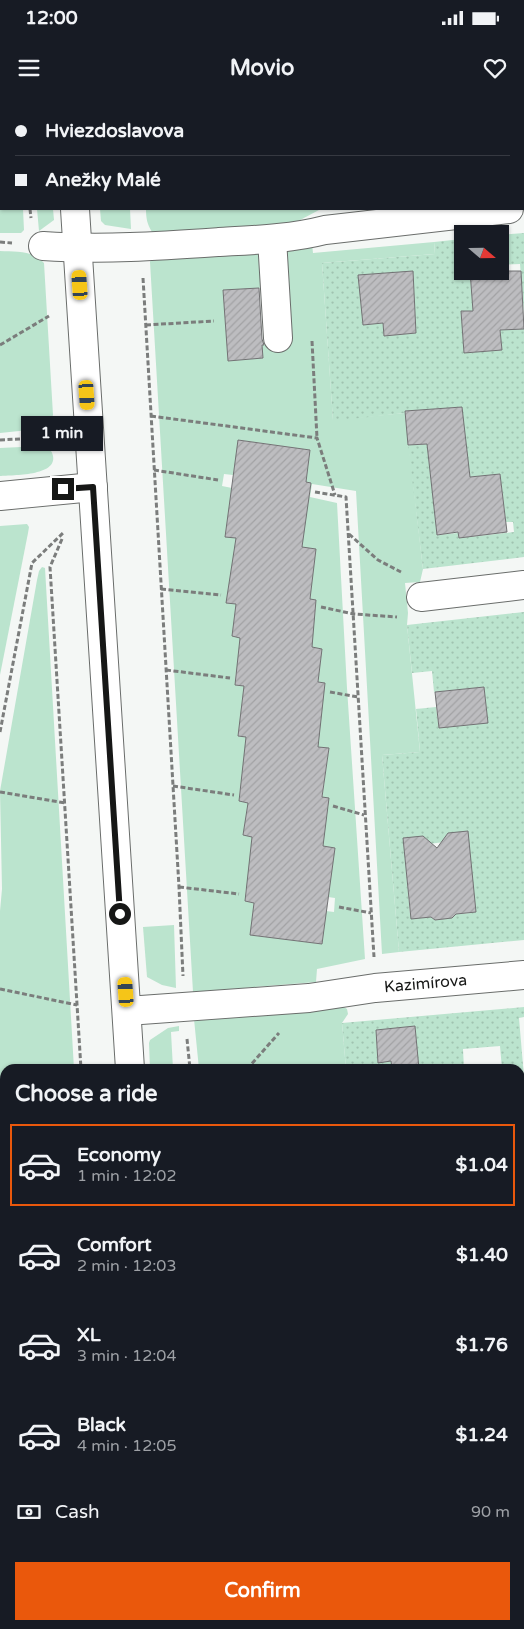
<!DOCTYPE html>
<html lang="en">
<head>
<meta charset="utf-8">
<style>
	body { margin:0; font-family:"Varela Round",sans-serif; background:#242831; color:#f1f3f6; height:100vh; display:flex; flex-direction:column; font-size:19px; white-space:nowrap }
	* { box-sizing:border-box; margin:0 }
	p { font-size:16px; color:#9ea1a6 }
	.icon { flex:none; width:28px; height:28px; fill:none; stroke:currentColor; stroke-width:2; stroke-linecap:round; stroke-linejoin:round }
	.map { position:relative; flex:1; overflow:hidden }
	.details { position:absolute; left:0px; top:964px; width:525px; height:566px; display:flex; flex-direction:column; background:#171b24; border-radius:15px 15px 0 0; box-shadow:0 1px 4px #0004 }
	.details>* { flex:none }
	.hud { position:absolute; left:0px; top:0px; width:525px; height:110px; box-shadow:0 1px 4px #0004; display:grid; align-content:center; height:110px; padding:0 15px; background:#171b24 }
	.needle { width:32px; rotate:110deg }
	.tools { position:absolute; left:454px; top:125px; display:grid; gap:10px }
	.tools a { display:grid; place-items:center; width:55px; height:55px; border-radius:0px; background:#171b24; box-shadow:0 1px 4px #0004; font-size:25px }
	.end { position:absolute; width:22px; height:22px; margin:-11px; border:6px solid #161716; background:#fff; box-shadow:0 0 0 2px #fff }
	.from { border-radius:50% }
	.bubble { position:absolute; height:35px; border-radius:0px; background:#171b24; box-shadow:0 1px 4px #0004; font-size:16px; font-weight:800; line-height:35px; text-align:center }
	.car { position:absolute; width:15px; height:30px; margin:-15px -8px; border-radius:6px; box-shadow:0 0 4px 1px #0007; background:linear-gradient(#f5c518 24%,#345 0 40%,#f5c518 0 76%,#345 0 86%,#f5c518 0) }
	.hud b { display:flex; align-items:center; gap:18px; height:48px; font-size:19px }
	.hud b+b { border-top:1px solid #363941 }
	.hud i { width:12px; height:12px; background:#f1f3f6 }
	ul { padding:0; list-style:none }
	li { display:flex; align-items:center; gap:15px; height:82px; margin:0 10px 8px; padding:0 5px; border:2px solid transparent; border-radius:0px }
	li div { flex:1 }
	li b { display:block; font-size:19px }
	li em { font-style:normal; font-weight:800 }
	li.active { border-color:#ea580c }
	li>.icon { width:45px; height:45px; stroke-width:1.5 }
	h2 { padding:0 15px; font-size:22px; line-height:60px }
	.pay { display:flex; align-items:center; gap:12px; height:55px; padding:0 15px; font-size:19px }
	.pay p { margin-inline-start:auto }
	.button { display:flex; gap:10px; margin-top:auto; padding:10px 15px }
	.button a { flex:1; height:58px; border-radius:0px; background:#ea580c; color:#fff; font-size:20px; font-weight:800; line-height:58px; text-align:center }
	.status { display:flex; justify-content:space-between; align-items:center; height:35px; padding:0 25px; background:#171b24; direction:ltr }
	.status svg { height:14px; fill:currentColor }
	header { display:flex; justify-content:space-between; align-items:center; height:65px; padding:0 15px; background:#171b24; font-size:22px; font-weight:800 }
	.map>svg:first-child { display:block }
	.grass { fill:#bbe4ce; fill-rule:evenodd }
	.park { fill:url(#park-dots); fill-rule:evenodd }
	.building { fill:url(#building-hatch); stroke:#727274 }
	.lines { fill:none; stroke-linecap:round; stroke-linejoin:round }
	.minor-casing { stroke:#6a6d6b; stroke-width:30 }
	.path { stroke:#7b7d7c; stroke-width:3; stroke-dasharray:5 2.5; stroke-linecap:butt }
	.minor { stroke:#fff; stroke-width:28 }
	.route { stroke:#161716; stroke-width:6 }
	.labels { text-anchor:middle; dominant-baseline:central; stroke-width:5; stroke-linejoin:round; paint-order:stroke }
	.street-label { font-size:16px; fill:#161716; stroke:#f4f7f5 }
</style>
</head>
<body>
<div class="status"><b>12:00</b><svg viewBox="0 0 49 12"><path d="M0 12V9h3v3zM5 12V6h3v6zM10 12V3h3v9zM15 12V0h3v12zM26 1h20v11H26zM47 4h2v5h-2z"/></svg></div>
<header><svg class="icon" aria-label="menu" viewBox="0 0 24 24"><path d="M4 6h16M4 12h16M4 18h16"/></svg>Movio<svg class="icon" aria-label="heart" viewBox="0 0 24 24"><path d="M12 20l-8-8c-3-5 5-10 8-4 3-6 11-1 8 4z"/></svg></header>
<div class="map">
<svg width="524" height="1529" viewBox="0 0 524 1529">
	<defs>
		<pattern id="park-dots" width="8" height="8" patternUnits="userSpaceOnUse" patternTransform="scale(1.25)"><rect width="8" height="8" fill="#bbe4ce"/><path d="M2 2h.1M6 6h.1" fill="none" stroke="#a0c3b0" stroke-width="1.8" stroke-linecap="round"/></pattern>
		<pattern id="building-hatch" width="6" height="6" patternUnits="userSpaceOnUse" patternTransform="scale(1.25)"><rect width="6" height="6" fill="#bdbdc0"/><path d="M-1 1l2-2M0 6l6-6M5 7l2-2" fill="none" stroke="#a2a2a4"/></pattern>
	</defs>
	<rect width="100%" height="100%" fill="#f4f7f5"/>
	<g class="grass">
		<polygon points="0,97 1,97 1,109 23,109 24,130 21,133 0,133"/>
		<polygon points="37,109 53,109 54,120 39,131"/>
		<polygon points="100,109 130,109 131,129 105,125 101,121"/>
		<path d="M146,109H329L319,110L285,128L159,134L152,132C147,124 146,118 146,109Z"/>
		<path d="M434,142L435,154L322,163L333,320L405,313L423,469L420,482L405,483L408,513L407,525L420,652L382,655L399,852L382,854L356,391L312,384L310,397L337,403L347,588L365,859L317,869L316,882L193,892L150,162L153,154L258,149L262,155L264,189L259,188L223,191L228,261L263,258L262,245H267L285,149L312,144L313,153ZM239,340L310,350L306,382L311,384L309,398L304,397L297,447L316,450L310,499L316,500L315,514L308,513L303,546L322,549L318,582L325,583L309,646L329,648L316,745L335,748L328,797L335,798L334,812L326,811L322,844L250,835L254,803L245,801L246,789L262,738L243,735L248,703L239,701L240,689L250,690L256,638L238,636L244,586L235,585L236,572L251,539L232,536L236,504L227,503L244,439L225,436L232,388L222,386L224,374L233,375Z"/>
		<path d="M0,151C16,152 32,150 44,163L53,315L48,328L0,333Z"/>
		<path d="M42,346C48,347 52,350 53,356C57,376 13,375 0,376V348Z"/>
		<polygon points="27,424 29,427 28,433 0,575 0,426"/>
		<polygon points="42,467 45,468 74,969 5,969 5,1228 0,1227 0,811 2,789 0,691 37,480 39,471"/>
		<polygon points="174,825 176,888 162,885 147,877 143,827"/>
		<polygon points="342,906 347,909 348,914 342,923 346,969 199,969 194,919"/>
		<polygon points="179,926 179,931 171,932 173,969 150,969 149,943 150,940 168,928"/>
		<polygon points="233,1525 403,1525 404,1529 234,1529"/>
	</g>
	<g class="park">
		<polygon points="524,133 524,214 520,164 500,165 500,135"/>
		<path d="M462,139V171H470L473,211L461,212L464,253L502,250L500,230L524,229V457L423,469L408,345L426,344L462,307L406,311L405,313L333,321L322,163L435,154L434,142ZM413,171L416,233L384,236L383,223L363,225L359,176ZM500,374L506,422H513L514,432L459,438L458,433L437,435L432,381Z"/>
		<path d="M524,512V840L399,852L382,655L420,652L416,609L436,607L439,628L488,622L484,587L434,592L432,571L412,573L407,525ZM423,736L429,741V744L444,742L475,807L471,813L456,814L452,818L435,820L431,817L416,818L410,814L404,743L408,738Z"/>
		<polygon points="524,907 524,917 519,918 524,977 524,1453 520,1454 520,969 502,969 500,946 463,949 464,969 419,969 415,926 376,930 378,962 391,961 392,969 346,969 342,923"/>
		<polygon points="524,1512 524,1529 433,1529 433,1525 520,1525 520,1513"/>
	</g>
	<g class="building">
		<polygon points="413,171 416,233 384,236 383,223 363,225 358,175"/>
		<polygon points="470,171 521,171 524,229 500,230 502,250 464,253 461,211 473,211"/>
		<polygon points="259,188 262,239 264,245 262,245 263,258 228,261 223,190"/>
		<polygon points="462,307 470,377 500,374 507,432 459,438 458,432 437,435 427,344 408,345 405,311"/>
		<polygon points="238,340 310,350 306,382 311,383 302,447 316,449 310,499 316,500 312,547 322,549 318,582 325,583 318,647 329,648 322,697 329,698 323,746 335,748 322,844 250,835 254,803 245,801 252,737 243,735 248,703 239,701 246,637 238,636 244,586 235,585 240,538 232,536 236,504 226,503 236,438 225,437"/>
		<polygon points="484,587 488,623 439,628 435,592"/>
		<polygon points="468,731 476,812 456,814 452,818 435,820 431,817 411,819 403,738 423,736 437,748 448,733"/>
		<polygon points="415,926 419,969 392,969 391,961 378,963 376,930"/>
	</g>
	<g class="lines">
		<g class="minor-casing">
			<g id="minor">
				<polyline points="68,0 68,1"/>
				<polyline points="75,109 130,969"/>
				<polyline points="272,139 278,238"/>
				<path d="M43,146C102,150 160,146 219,142C254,140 290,139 325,130L509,109"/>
				<polyline points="0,396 93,387"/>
				<polyline points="421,497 524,485"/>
				<path id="s1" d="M127,911L309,898L375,888L524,875"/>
				<polyline points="520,1486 524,1486"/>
				<polyline points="164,1525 165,1529"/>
			</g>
		</g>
		<g class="path">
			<polyline points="24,0 24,1"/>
			<polyline points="133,0 133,1"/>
			<polyline points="324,1 324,0"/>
			<polyline points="30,109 31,118"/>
			<polyline points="0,142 12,143"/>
			<polyline points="143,178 179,787 183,876"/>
			<polyline points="146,225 214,221"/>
			<polyline points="312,241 317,338"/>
			<polyline points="0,245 49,216"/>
			<polyline points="151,316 317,338 335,395"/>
			<polyline points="0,340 58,337"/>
			<polyline points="154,370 218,380"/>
			<polyline points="315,392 346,397 374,857"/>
			<polyline points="349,434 378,460 401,472"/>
			<polyline points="62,439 50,467 81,969"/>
			<polyline points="161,489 221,495"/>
			<polyline points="321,507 354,514 397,517"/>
			<polyline points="166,570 230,578"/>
			<polyline points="330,592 358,597"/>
			<polyline points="0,632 32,463 64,432"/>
			<polyline points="173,686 234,695"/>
			<polyline points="0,692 65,703"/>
			<polyline points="333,706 364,715"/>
			<polyline points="179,787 239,794"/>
			<polyline points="339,807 371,813"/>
			<polyline points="0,889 77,905"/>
			<polyline points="187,939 190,969"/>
			<polyline points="247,969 279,933"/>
			<polyline points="0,1086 5,1086"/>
			<polyline points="0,1170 5,1167"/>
			<polyline points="0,1403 5,1404"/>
			<polyline points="121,1525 121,1529"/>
			<polyline points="226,1525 227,1529"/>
			<polyline points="414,1525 414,1529"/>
		</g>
		<use href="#minor" class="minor"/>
	</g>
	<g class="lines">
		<polyline class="route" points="63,389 93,387 120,814"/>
	</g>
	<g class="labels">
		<g class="street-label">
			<text stroke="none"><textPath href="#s1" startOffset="300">Kazimírova</textPath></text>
		</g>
	</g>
</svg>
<div class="tools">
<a><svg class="needle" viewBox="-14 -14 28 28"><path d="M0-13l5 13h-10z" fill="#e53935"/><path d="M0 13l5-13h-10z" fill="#9ea1a6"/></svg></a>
</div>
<i class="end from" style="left:120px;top:814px"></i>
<i class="end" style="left:63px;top:389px"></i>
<div class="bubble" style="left:21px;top:316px;width:82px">1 min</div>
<i class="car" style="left:80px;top:185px;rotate:356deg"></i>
<i class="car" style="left:87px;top:295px;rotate:176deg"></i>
<i class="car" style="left:126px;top:892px;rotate:356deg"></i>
<div class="hud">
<b><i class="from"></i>Hviezdoslavova</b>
<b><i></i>Anežky Malé</b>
</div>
<section class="details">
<h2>Choose a ride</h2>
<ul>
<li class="active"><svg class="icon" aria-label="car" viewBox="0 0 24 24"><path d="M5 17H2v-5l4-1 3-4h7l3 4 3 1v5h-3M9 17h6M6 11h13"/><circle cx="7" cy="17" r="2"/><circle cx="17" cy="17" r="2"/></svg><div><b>Economy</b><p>1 min · 12:02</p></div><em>$1.04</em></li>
<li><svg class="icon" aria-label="car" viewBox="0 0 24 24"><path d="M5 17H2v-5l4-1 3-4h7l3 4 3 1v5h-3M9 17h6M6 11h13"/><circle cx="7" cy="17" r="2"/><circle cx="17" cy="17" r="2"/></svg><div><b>Comfort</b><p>2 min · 12:03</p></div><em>$1.40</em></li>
<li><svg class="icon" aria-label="car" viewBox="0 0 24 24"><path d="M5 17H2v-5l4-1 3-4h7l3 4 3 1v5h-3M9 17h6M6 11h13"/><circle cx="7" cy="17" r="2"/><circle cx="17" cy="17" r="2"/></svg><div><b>XL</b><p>3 min · 12:04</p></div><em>$1.76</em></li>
<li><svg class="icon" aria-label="car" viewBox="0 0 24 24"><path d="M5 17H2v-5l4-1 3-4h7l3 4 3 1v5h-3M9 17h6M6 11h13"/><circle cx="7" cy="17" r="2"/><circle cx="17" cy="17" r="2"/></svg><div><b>Black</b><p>4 min · 12:05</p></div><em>$1.24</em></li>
</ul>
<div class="pay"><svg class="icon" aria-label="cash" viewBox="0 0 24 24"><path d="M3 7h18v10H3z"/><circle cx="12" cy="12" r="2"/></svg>Cash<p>90 m</p></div>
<div class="button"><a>Confirm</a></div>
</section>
</div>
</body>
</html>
